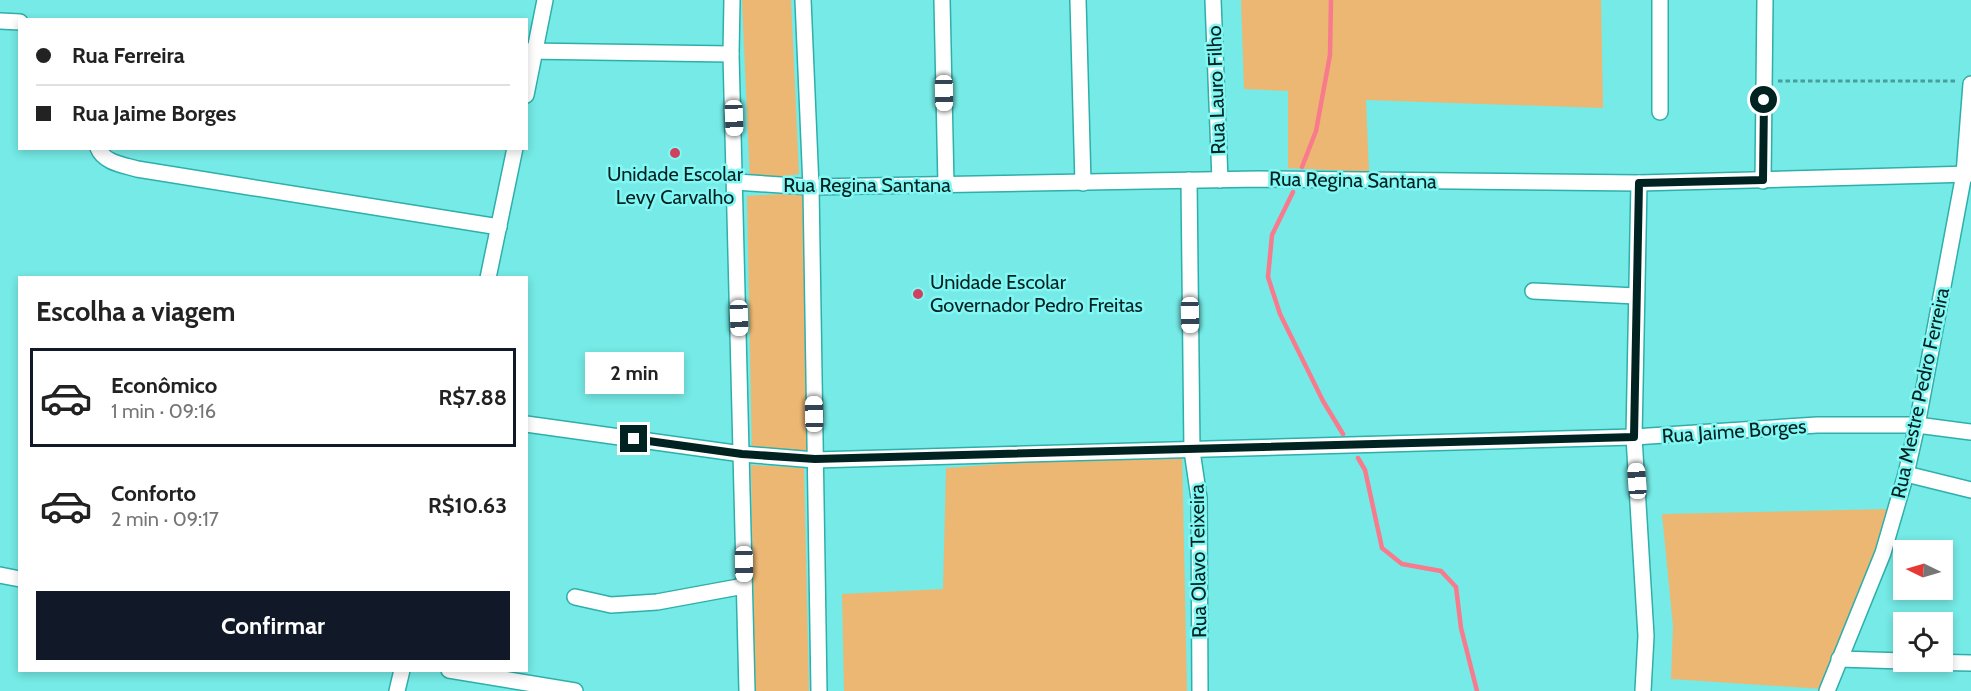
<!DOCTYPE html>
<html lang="pt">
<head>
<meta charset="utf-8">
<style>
	body { margin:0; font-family:Cabin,sans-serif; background:#f2f2f2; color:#222; height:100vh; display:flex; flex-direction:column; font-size:22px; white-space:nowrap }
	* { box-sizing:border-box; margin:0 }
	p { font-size:20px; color:#767676 }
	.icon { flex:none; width:33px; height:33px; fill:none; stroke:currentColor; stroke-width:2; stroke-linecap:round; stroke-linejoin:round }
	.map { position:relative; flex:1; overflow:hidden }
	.sheet { position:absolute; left:18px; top:276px; width:510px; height:396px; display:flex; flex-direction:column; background:#fff; border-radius:0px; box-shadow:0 3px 9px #0003 }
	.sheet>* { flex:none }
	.hud { position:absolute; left:18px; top:18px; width:510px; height:132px; border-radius:0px; box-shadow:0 3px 9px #0003; display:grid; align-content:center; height:132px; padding:0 18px; background:#fff }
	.needle { width:39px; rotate:275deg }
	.buttons { position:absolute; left:1893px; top:540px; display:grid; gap:12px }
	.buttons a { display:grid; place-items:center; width:60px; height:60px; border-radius:0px; background:#fff; box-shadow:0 3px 9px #0003; font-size:30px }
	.end { position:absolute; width:27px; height:27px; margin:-14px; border:8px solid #002322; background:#fff; box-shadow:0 0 0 3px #fff }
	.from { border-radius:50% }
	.bubble { position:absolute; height:42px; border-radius:0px; background:#fff; box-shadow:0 3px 9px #0003; font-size:20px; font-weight:700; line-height:42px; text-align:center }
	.car { position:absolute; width:18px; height:36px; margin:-18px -9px; border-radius:8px; box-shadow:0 0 4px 2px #0007; background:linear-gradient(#fff 24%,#345 0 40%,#fff 0 76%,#345 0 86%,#fff 0) }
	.hud b { display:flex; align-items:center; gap:21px; height:57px; font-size:22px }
	.hud b+b { border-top:2px solid #e0e0e0 }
	.hud i { width:15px; height:15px; background:#222 }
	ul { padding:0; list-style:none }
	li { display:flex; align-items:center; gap:18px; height:99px; margin:0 12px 9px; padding:0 6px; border:3px solid transparent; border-radius:0px }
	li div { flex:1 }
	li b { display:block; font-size:22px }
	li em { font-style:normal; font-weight:700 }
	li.active { border-color:#111827 }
	li>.icon { width:54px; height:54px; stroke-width:1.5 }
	h2 { padding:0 18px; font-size:27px; line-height:72px }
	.cta { display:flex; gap:12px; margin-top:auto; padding:12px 18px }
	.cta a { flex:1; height:69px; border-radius:0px; background:#111827; color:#fff; font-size:24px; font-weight:700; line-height:69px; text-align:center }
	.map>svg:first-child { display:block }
	.green { fill:#ecb773 }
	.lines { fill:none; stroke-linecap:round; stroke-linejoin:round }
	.stream { stroke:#f87b8d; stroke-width:4.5 }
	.minor-casing { stroke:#2fafab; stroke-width:18 }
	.path { stroke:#489e9b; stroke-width:3; stroke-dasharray:4.5 3; stroke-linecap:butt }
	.minor { stroke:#fff; stroke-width:15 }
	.route { stroke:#002322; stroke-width:8 }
	.poi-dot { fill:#d0405f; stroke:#83f7f3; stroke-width:2 }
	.labels { text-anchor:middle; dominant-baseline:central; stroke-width:5; stroke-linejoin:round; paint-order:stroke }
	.street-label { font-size:20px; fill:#002322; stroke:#83f7f3 }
	.poi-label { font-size:20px; fill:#002322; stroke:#83f7f3 }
</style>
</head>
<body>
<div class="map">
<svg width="1971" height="691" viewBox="0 0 1971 691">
	<rect width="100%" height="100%" fill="#75eae6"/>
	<g class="green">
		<polygon points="742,0 791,0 799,174 750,183"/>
		<polygon points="1241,0 1601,0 1603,108 1366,100 1369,172 1288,168 1288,91 1244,89"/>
		<polygon points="803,193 807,451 752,455 747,196"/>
		<polygon points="1182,451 1187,691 844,691 842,594 943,589 946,468"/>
		<polygon points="751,465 804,468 809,691 755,691"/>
		<polygon points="1889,509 1877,557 1823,689 1671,679 1673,626 1662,514"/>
	</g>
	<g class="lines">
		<g class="stream">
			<polyline points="1302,167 1316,131 1330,55 1331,0"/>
			<polyline points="1293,192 1272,235 1268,277 1280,314 1323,401 1343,434"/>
			<polyline points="1358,458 1365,470 1382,548 1402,564 1441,571 1456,587 1461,628 1477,691"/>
		</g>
		<g class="minor-casing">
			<g id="minor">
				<polyline points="732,0 731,54 747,691"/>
				<polyline points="803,0 811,187 819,691"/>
				<polyline points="942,0 946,185"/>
				<polyline points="1078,0 1083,183"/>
				<polyline points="1213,0 1220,180"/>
				<polyline points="1660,0 1660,112"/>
				<polyline points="0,21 20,22"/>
				<polyline points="526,51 731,54"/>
				<polyline points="526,95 545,0"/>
				<path d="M98,148C104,163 124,165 137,169L499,227"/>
				<polyline points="1189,180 1192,451 1199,498 1200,691"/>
				<polyline points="1763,181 1765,0"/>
				<polyline points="736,182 811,187 1259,179 1639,183 1971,174"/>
				<polyline points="1639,183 1634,437 1646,636 1643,691"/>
				<polyline points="488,278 515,148"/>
				<polyline points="1533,291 1636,296"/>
				<polyline points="526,424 742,454 815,460 1634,437 1817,425 1917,425 1971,432"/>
				<polyline points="1906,474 1971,490"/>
				<polyline points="0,575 20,579"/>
				<polyline points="575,597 611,605 657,602 744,586"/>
				<polyline points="1839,659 1904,661"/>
				<polyline points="1925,662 1971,663"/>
				<polyline points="449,670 575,691"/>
				<polyline points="397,691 402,670"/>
				<polyline points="1827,691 1883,553 1906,474 1917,425 1964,174 1971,84"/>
			</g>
		</g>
		<polyline class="path" points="1778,81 1958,81"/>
		<use href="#minor" class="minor"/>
	</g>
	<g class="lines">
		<polyline class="route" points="634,439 742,454 815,459 1634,437 1639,183 1763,180 1764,100"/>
	</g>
	<g class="poi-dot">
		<circle cx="675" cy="153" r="6"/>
		<circle cx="918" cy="294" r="6"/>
	</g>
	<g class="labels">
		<g class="street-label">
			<text transform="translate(1216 90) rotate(-92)">Rua Lauro Filho</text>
			<text transform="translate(1353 180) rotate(1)">Rua Regina Santana</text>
			<text x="867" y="185">Rua Regina Santana</text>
			<text transform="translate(1920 393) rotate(-78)">Rua Mestre Pedro Ferreira</text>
			<text transform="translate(1734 431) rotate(-4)">Rua Jaime Borges</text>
			<text transform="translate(1198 561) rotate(-91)">Rua Olavo Teixeira</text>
		</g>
		<g class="poi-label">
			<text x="675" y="174">Unidade Escolar<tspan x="675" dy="23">Levy Carvalho</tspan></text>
			<text x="930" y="282" text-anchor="start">Unidade Escolar<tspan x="930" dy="23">Governador Pedro Freitas</tspan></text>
		</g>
	</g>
</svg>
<div class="buttons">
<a><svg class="needle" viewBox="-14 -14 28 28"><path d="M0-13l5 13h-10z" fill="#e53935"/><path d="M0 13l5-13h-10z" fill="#767676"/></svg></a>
<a><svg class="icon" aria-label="locate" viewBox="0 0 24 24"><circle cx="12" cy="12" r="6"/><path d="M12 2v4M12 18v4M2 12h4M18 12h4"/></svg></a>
</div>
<i class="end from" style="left:1764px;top:100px"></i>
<i class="end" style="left:634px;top:439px"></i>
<div class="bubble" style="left:585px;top:352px;width:99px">2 min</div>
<i class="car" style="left:944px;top:93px;rotate:179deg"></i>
<i class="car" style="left:734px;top:118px;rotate:178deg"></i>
<i class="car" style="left:1190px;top:315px;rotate:179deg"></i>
<i class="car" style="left:739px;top:318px;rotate:178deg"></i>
<i class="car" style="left:814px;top:414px;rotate:359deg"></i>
<i class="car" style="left:1637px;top:481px;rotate:356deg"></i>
<i class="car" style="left:744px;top:564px;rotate:179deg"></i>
<div class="hud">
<b><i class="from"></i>Rua Ferreira</b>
<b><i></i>Rua Jaime Borges</b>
</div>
<section class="sheet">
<h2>Escolha a viagem</h2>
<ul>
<li class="active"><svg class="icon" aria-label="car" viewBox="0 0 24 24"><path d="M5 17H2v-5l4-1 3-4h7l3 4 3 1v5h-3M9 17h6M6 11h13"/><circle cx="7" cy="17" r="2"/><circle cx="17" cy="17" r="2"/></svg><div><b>Econômico</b><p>1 min · 09:16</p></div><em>R$7.88</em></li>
<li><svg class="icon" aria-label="car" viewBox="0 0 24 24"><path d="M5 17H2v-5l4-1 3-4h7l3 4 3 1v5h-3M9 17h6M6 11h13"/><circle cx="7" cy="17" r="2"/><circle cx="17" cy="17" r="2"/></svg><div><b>Conforto</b><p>2 min · 09:17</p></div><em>R$10.63</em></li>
</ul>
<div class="cta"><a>Confirmar</a></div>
</section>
</div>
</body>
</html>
